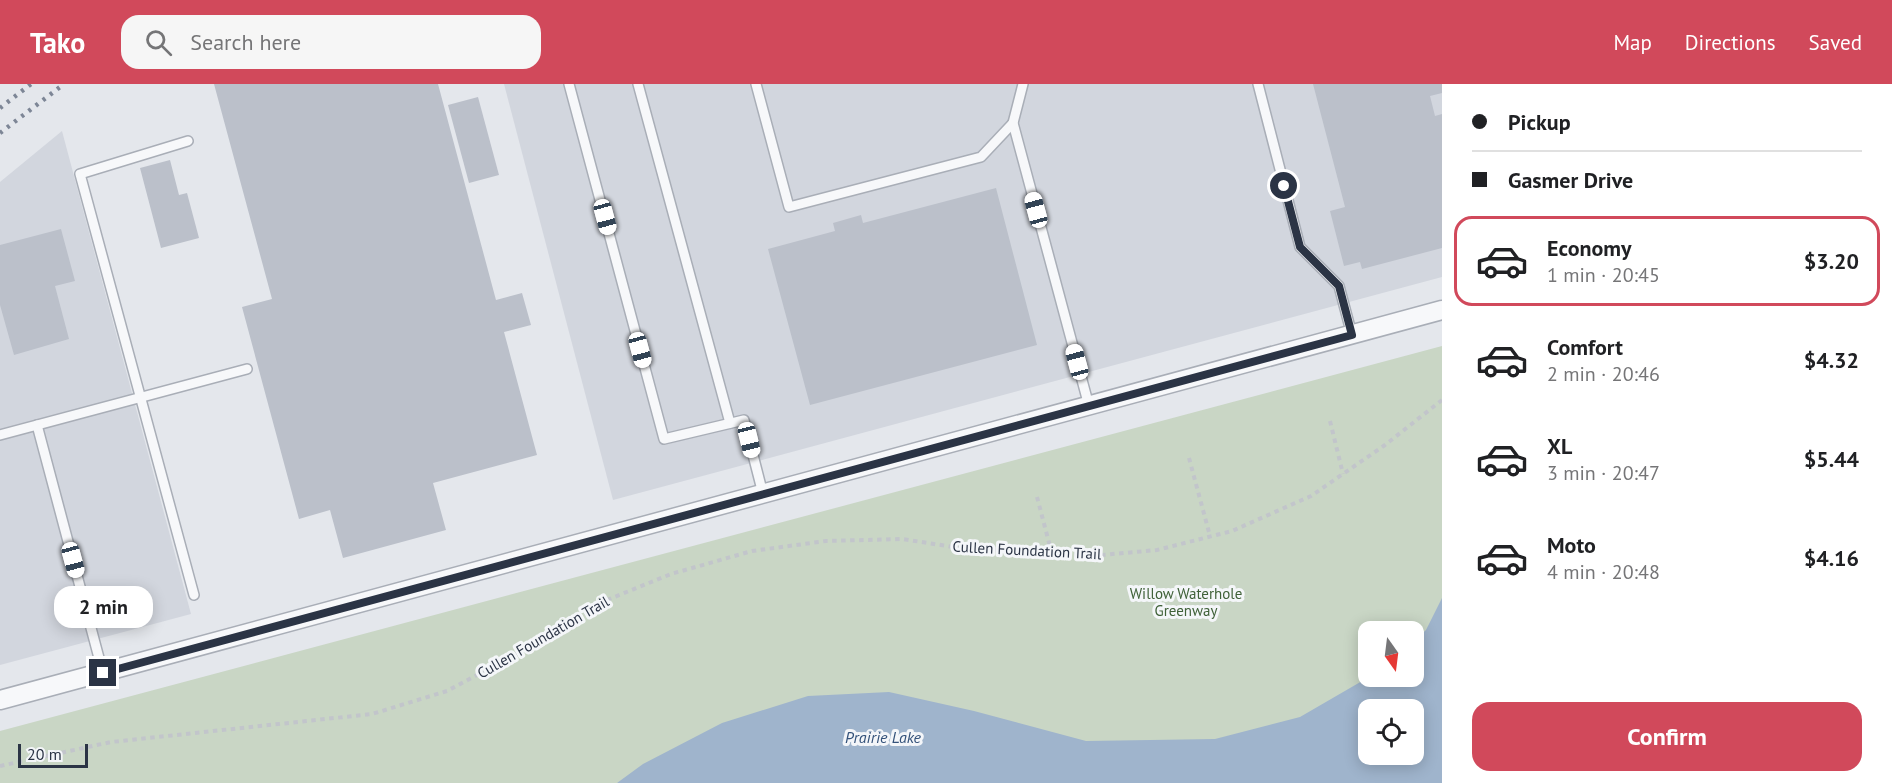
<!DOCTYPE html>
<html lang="en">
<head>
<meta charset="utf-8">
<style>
	body { margin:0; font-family:"PT Sans",sans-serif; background:#f6f6f6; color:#202124; height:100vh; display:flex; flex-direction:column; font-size:22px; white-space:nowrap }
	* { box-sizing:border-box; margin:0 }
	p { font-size:20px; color:#757577 }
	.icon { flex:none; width:33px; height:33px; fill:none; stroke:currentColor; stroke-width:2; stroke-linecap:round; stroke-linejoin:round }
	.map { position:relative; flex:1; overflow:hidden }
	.side { display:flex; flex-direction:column; background:#fff; width:450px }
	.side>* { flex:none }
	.banner { display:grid; align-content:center; height:132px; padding:0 30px; background:#fff }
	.needle { width:39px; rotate:166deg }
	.controls { position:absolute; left:1358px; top:537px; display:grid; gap:12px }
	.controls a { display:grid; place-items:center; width:66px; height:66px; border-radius:12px; background:#fff; box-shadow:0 3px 15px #0003; font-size:30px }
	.scale { position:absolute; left:18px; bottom:15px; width:70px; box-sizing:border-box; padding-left:6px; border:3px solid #2b3445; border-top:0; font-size:16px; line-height:21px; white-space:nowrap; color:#2b3445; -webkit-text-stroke:4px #f4f6f9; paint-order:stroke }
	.end { position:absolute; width:27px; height:27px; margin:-14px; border:8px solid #2b3445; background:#fff; box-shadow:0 0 0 3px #fff }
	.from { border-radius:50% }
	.bubble { position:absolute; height:42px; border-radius:18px; background:#fff; box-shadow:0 3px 15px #0003; font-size:20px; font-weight:800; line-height:42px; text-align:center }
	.car { position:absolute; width:18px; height:36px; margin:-18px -9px; border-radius:8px; box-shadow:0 0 4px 2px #0007; background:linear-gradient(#fff 24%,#345 0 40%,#fff 0 76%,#345 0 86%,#fff 0) }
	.banner b { display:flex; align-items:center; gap:21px; height:57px; font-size:22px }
	.banner b+b { border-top:2px solid #e0e0e0 }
	.banner i { width:15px; height:15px; background:#202124 }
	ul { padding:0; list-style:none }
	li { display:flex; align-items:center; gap:18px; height:90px; margin:0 12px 9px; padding:0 18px; border:3px solid transparent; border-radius:18px }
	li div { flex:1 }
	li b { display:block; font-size:22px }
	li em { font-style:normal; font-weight:800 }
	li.active { border-color:#d1495b }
	li>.icon { width:54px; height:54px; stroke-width:1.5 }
	.primary-button { display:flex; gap:12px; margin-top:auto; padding:12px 30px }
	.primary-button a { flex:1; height:69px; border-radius:18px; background:#d1495b; color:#fff; font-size:24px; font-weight:800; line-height:69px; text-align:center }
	header { display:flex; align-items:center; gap:36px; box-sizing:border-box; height:84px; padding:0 30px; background:#d1495b; color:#fff }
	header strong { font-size:28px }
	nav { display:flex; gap:33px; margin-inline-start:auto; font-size:21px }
	.search { width:420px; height:54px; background:#f6f6f6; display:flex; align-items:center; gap:15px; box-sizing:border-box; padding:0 21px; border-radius:18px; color:#757577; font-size:22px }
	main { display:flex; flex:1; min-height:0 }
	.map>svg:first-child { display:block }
	.built { fill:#d2d6de }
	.green { fill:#c9d6c5; fill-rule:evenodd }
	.water { fill:#9fb4cc; fill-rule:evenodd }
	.building { fill:#bbc0ca }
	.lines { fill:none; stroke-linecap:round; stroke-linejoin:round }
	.service-casing { stroke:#a9aeb7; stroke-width:12 }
	.minor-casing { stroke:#a9aeb7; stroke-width:21 }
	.path { stroke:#c2c5cb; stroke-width:4; stroke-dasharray:4.5 4.5; stroke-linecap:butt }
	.service { stroke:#f7f8fa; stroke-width:9 }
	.minor { stroke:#f7f8fa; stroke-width:18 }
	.rail { stroke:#7d8696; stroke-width:4.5; stroke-dasharray:3 6; stroke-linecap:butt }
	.route { stroke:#2b3445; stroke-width:8 }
	.labels { text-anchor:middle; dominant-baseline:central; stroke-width:6; stroke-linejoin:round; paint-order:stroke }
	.street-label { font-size:15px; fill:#2b3445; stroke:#f4f6f9 }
	.park-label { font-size:15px; fill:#3f6138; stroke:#f4f6f9 }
	.water-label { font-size:16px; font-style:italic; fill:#34527a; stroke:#f4f6f9 }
</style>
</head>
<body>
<header>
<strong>Tako</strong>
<div class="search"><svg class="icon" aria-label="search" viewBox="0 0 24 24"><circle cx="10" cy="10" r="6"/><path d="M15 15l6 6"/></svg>Search here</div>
<nav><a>Map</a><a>Directions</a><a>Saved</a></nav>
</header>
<main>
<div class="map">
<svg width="1442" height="699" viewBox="0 0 1442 699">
	<rect width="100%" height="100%" fill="#e4e7ec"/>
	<g class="built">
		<polygon points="504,0 1442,0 1442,193 613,416"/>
		<polygon points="62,47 191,530 0,581 0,98"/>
	</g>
	<path class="green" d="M1442,262V699H0V647ZM1368,548H1413V592H1368ZM1368,626H1413V670H1368Z"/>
	<path class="water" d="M1442,514V699H617L643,680L722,639L808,612L889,608L974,627L1086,657L1215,655L1300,633L1369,593L1413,592V558L1426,546ZM1368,626H1413V670H1368Z"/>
	<g class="building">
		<polygon points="214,0 438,0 496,216 522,209 531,241 504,248 537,371 433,399 446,446 343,474 330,426 299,435 242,223 272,215"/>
		<polygon points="1313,0 1442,0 1442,9 1430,12 1435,32 1442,30 1442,164 1362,185 1360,178 1344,182 1330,127 1345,123"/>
		<polygon points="478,13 499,91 469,99 448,21"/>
		<polygon points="170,76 179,111 187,109 199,154 161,164 140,84"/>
		<polygon points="996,104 1037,261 810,321 768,165 835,147 833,139 861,131 863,139"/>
		<polygon points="61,145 75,197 55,202 69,255 14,271 0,221 0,161"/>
	</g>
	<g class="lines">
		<g class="service-casing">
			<g id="service">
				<polyline points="569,0 664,355 744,336 763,410"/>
				<polyline points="638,0 730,339"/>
				<polyline points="756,0 789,123 981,73 1013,39"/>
				<polyline points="1023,0 1013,39 1089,322"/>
				<polyline points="1258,0 1300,163 1339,202 1352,251"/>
				<polyline points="188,57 80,90 194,511"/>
				<polyline points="37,341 103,589"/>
				<polyline points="0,351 247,285"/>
			</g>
		</g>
		<g class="minor-casing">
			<polyline id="minor" points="0,616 1442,226"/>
		</g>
		<g class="path">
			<polyline points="1330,337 1343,390"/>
			<polyline points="1189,374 1210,452"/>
			<polyline points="1037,413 1052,470"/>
			<polyline points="0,682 111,658 372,630 447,607 567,543 602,518 671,490 752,467 826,457 902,455 960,464 1091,472 1157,466 1232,447 1311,412 1385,361 1442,316"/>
		</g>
		<use href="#service" class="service"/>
		<use href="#minor" class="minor"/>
		<g class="rail">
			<polyline points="0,24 31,0"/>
			<polyline points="0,49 64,0"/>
		</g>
	</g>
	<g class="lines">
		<polyline class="route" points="103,589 1352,251 1339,202 1300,163 1284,102"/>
	</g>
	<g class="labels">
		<g class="street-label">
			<text transform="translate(1027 466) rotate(3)">Cullen Foundation Trail</text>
			<text transform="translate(543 553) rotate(-30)">Cullen Foundation Trail</text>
		</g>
		<g class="park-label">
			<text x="1186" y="509">Willow Waterhole<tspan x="1186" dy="17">Greenway</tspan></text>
		</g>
		<g class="water-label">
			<text x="883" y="653">Prairie Lake</text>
		</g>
	</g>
</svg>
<div class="controls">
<a><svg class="needle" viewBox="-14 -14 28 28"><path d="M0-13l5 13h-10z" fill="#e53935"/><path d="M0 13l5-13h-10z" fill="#757577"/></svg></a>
<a><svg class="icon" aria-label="locate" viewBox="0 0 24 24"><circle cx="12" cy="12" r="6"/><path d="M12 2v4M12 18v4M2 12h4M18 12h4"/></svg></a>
</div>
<div class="scale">20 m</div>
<i class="end from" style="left:1284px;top:102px"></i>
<i class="end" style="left:103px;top:589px"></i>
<div class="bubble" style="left:54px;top:502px;width:99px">2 min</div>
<i class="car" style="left:1036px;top:126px;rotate:345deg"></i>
<i class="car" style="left:605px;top:133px;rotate:165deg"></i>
<i class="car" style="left:640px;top:266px;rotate:165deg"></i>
<i class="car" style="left:1077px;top:278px;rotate:345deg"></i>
<i class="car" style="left:749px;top:356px;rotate:166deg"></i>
<i class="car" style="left:73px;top:476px;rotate:165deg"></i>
</div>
<section class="side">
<div class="banner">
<b><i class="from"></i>Pickup</b>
<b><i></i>Gasmer Drive</b>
</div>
<ul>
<li class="active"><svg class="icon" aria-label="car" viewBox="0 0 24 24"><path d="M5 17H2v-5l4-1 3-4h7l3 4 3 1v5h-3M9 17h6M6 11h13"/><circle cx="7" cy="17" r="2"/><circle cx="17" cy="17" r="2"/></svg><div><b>Economy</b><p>1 min · 20:45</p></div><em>$3.20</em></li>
<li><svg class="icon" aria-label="car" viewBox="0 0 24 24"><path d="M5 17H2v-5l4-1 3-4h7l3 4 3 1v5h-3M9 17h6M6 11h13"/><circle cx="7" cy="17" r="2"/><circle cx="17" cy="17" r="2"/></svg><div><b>Comfort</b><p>2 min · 20:46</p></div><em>$4.32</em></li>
<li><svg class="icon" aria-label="car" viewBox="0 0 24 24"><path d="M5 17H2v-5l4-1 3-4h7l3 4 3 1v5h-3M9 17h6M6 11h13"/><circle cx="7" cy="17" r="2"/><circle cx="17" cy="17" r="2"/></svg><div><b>XL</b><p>3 min · 20:47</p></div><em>$5.44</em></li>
<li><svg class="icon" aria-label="car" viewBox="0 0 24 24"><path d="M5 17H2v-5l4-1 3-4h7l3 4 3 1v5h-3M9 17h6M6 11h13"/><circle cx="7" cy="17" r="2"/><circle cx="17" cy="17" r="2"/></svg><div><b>Moto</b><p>4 min · 20:48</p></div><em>$4.16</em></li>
</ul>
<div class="primary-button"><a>Confirm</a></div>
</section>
</main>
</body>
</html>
